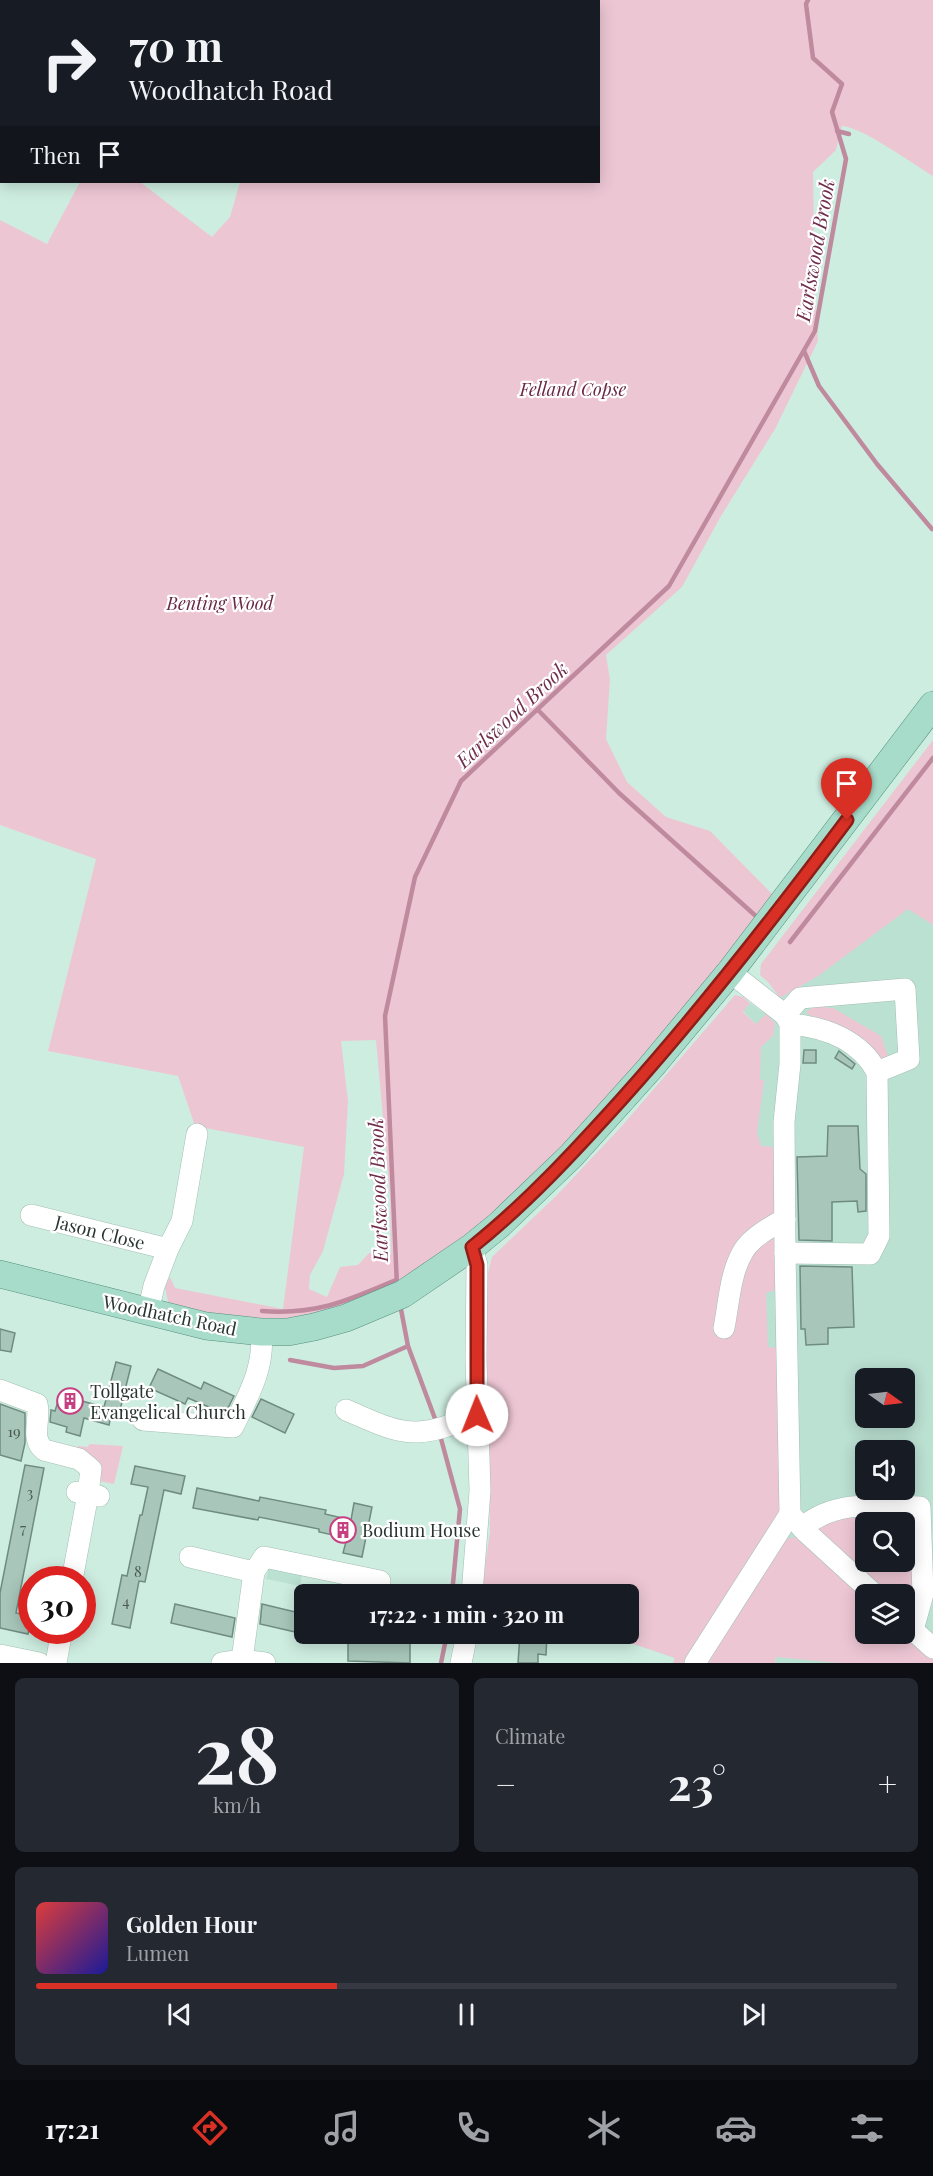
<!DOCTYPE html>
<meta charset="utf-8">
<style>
:root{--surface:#171b24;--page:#242831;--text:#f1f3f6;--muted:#9ea1a6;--line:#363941;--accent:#d93025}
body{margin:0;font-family:"Playfair Display",serif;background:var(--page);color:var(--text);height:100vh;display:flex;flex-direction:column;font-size:22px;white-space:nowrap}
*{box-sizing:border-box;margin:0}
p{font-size:20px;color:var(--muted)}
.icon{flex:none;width:33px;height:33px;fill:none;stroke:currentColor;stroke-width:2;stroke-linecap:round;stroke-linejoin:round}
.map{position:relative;height:1663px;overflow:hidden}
.sheet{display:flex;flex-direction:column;gap:15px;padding:15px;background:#0d0f14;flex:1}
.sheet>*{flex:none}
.hud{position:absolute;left:0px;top:0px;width:600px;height:183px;box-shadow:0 3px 15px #0003;background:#171b24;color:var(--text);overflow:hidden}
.needle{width:39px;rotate:104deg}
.controls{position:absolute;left:855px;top:1368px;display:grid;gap:12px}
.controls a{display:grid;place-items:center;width:60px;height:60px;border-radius:9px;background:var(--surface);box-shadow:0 3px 15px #0003;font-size:30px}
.speed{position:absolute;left:18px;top:1566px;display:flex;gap:12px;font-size:30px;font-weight:700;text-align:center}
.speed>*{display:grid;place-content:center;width:78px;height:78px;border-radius:50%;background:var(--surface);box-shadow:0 3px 15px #0003;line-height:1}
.speed .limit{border:9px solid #d22;background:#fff;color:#111}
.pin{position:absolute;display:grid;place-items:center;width:51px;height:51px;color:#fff;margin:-62px -26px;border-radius:50% 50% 50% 0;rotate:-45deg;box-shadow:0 0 6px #0007}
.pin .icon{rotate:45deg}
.me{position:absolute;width:66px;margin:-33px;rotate:359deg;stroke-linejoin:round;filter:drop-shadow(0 0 4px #0008)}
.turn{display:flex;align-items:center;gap:21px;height:126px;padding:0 30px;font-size:27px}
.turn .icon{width:78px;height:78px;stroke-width:2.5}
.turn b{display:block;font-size:42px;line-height:51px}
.then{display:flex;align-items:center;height:57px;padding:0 30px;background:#0003;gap:12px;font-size:22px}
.big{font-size:45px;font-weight:700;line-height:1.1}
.sheet .widget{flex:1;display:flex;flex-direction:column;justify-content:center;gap:9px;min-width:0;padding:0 21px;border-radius:9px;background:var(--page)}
.sheet .dial{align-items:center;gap:0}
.dial b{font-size:78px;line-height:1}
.song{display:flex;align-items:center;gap:18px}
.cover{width:72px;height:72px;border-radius:9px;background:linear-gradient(135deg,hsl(0 70% 55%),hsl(240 70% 35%))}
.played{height:6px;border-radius:3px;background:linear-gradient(90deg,var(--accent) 35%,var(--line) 35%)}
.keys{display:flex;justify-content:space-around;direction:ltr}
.heat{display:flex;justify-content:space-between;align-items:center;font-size:33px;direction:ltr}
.sheet .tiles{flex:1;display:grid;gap:15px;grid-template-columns:1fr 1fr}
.widget:last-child{grid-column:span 2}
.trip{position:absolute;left:294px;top:1584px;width:345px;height:60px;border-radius:9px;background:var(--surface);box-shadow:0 3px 15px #0003;font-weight:700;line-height:60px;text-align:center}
.menu{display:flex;height:96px;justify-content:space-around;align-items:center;background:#090b0e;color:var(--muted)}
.menu .icon{width:42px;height:42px}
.menu .on{color:var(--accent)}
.menu b{font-size:27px;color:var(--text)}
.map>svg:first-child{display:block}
.built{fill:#bbe1d3;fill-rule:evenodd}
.green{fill:#edc6d4;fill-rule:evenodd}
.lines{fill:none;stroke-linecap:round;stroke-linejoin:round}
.stream{stroke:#bf8a9e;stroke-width:4.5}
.building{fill:#a8c6ba;stroke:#708c82;stroke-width:1.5}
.minor-casing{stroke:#a2bfb3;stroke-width:22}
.major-casing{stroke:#55917d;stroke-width:28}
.minor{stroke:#fff;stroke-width:21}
.major{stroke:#a7dbca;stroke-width:27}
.route-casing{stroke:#8d1f18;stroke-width:15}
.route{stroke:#d93025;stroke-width:10}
.labels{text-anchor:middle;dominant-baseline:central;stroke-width:4.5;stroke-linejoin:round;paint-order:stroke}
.number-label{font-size:15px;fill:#495953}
.park-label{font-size:18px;font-style:italic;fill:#692745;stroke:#fff}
.street-label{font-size:18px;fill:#293531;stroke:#fff}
.poi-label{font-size:18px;fill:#293531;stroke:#fff;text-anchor:start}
.water-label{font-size:20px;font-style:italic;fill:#702e4c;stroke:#fff}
</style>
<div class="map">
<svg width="933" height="1663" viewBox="0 0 933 1663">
<rect width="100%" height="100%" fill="#ceede1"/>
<!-- built -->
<g class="built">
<path d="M933,767V1663H775L776,1657L673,1663L675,1658L616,1638L612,1634H628V1594H493L756,1024L743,1011L750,1003L766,1014L780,998ZM866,1378H904V1418H866ZM866,1450H904V1490H866ZM866,1522H904V1562H866ZM866,1594H904V1634H866Z"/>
<path d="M269,1567L302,1575L300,1586L266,1579Z"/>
</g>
<!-- green -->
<g class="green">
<path d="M0,0H188L2,2L1,31Z"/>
<path d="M268,0H933V176C913,164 862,127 842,126L836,150L813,172L815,301L818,341L775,429L721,516L682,587L606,655L610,680L606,739L627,782L666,817L710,831L777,899L536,1182L460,1247L370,1299L282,1322L182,1310L168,1302L165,1287L170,1277L175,1288L283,1309L304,1147L195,1126L178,1076L48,1051L96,859L0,825V220L47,244L80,182H140L212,237L230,217L240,182H598V2L268,1ZM376,1040L390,1196L391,1255L369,1253L358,1265L340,1267L327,1297L309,1289L310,1275L323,1251L344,1174L348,1101L341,1041Z"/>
<path d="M933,740V925L908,909L818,976L780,998L768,982L760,975L761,964Z"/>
<path d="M735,995L743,997L750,1003L743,1012L756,1024L766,1014L775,1023L773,1036L761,1047L760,1080H764L757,1133L761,1146L774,1147L778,1289L766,1293L768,1347L780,1348L784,1511L690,1663H673L675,1658L616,1638L612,1634H628V1594H481L490,1532L486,1317L488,1273L492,1257L556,1196L621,1127Z"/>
<path d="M813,1006L833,1008L881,1036L889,1059L882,1064L831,1025L806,1013Z"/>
<path d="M89,1444L123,1446L114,1484L99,1481L76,1452L78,1446L88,1447Z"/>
<path d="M851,1513L909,1517L913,1523V1601L905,1610L904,1594H872L813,1541L816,1525ZM866,1522H904V1562H866Z"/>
<path d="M795,1537L807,1539L866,1594V1634H904L933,1655V1663H838L776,1657L775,1663H702L786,1539Z"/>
</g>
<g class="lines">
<!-- stream -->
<g class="stream">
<path d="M837,131L849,134"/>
<path d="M804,351L819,386L877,464L932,529"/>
<path d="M538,710L619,793L758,918"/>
<path d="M790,942L933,758"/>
<path d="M397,1286L385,1016L415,877L461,781L669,586L815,331L846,159L832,112L842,84L813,58L806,4L808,0"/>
<path d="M400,1304L408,1346L437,1424"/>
<path d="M262,1311C317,1315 347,1301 396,1280"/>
<path d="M290,1360L334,1368L363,1366L408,1346"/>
<path d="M440,1435L460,1509L452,1594"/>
<path d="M441,1663L447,1634"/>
</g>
</g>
<!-- building -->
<g class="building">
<path d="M804,1050H816V1063H803Z"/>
<path d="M839,1051L855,1064L852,1069L835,1058Z"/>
<path d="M828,1126H858L860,1169L866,1174V1211L858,1212L857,1201L832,1202V1241L799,1240L797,1157L827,1156Z"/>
<path d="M800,1266L852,1267L854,1327L828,1328V1344L806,1345L805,1329H801Z"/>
<path d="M0,1329L15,1333L11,1352L0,1350Z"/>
<path d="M116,1362L131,1366L119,1414L112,1412L109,1425L84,1418L80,1436L66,1432L67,1427L50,1422L51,1410L55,1411L60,1395L104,1407Z"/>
<path d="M158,1369L201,1389L204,1382L234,1396L225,1414L188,1398L185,1404L149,1388Z"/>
<path d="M261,1399L294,1414L285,1433L252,1417Z"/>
<path d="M0,1404L25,1413V1443L21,1461L0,1455Z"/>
<path d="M25,1465L44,1468L16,1613L32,1616L28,1634L0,1628V1593Z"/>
<path d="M135,1466L185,1476L181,1494L164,1490L145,1582L139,1581L130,1628L112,1624L122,1575L127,1576L140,1515H142L148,1487L131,1484Z"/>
<path d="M197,1488L259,1501L260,1497L326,1510L325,1514L351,1520L354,1503L372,1507L362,1557L343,1553L347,1538L319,1532V1529L259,1517L258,1520L193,1508Z"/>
<path d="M175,1604L235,1618L232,1637L171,1623Z"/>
<path d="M262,1604L304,1614V1634L260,1624Z"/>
<path d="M384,1634H410V1663L348,1661V1636L385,1635Z"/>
<path d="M520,1634H547L546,1655L538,1654V1663H518Z"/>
</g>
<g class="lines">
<!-- minor casing -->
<g class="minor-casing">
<g id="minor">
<path d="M730,972L785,1015L790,1024V1064L784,1122L785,1253L790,1514L806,1532L874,1594"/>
<path d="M785,1015L800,998L905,989L909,1059L877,1072"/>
<path d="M31,1215L168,1249"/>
<path d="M472,1247L477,1265L476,1359L480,1491L472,1594"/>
<path d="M785,1253L870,1254L879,1236L877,1072C860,1040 825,1027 790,1024"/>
<path d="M148,1312L154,1286L168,1249L182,1221L197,1134"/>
<path d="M724,1328C729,1303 730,1272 744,1250C753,1236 771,1227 785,1219"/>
<path d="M0,1390L37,1404C41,1420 30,1438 44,1450L79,1459L91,1469L88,1494L77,1492"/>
<path d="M346,1410C368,1419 393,1433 418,1432C438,1431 458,1422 477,1415"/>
<path d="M143,1420L233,1427C248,1396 265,1368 261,1332"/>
<path d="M802,1528C835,1499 879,1506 920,1507L923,1594L913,1630"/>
<path d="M190,1557L254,1572"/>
<path d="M72,1580L88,1494L99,1496"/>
<path d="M904,1622L933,1648"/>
<path d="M0,1655L39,1663"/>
<path d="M242,1660L254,1572L264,1557L380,1581"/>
<path d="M56,1663L62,1630"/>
<path d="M222,1663L242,1660L265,1663"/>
<path d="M461,1663L467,1634"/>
<path d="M695,1663L790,1514"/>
</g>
</g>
<!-- major casing -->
<g class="major-casing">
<path id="major" d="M0,1274L206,1326L261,1332H288L314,1327L346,1318L403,1294L472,1247L499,1225L571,1156L651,1067L730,972L933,705"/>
</g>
<!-- minor -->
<use href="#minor" class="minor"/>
<!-- major -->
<use href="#major" class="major"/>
</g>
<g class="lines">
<!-- route casing -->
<g class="route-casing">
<path id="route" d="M477,1415V1265L472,1247C527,1203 574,1152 621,1100C701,1011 775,916 847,820"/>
</g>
<!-- route -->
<use href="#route" class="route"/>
</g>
<!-- icons -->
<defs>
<g id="building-ring" transform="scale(1.35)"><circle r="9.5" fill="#fff" stroke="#c64081" stroke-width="1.5"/><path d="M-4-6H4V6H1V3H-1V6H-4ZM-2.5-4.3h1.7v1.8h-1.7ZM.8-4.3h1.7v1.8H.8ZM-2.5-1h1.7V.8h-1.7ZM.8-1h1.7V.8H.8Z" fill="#c64081"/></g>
</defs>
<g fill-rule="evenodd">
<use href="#building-ring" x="70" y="1401"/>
<use href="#building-ring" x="343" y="1530"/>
</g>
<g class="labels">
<!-- number labels -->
<g class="number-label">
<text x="14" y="1431">19</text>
<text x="30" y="1492">3</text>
<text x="23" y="1528">7</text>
<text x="138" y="1571">8</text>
<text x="126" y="1601">4</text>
</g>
<!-- park labels -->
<g class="park-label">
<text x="573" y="389">Felland Copse</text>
<text x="220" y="603">Benting Wood</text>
</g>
<!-- street labels -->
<g class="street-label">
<text transform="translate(100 1232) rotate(14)">Jason Close</text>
<text transform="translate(170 1315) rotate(12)">Woodhatch Road</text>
</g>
<!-- poi labels -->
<g class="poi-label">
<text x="90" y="1391">Tollgate<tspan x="90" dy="21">Evangelical Church</tspan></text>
<text x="362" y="1530">Bodium House</text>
</g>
<!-- water labels -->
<g class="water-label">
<text transform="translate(814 250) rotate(-80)">Earlswood Brook</text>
<text transform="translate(511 714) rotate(-43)">Earlswood Brook</text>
<text transform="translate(377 1190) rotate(-92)">Earlswood Brook</text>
</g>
</g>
</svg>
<div class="controls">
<a><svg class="needle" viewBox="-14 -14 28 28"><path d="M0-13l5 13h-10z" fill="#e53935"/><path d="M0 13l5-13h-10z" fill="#9ea1a6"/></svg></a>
<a><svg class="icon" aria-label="sound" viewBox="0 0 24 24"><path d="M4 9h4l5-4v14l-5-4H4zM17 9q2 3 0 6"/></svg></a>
<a><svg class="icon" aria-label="search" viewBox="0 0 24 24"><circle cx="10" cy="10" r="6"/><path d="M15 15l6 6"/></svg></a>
<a><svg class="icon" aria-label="layers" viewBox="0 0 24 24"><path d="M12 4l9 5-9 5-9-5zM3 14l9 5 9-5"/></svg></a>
</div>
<div class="speed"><div class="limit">30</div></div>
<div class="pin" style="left:847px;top:820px;background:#d93025"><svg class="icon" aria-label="arrive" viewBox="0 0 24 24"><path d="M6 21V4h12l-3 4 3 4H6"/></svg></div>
<svg class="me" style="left:477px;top:1415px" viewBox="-20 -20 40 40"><circle r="19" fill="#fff"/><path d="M0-13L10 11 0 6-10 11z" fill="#d93025"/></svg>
<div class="trip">17:22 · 1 min · 320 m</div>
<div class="hud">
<div class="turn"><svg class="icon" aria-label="right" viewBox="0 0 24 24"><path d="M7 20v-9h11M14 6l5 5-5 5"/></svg><div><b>70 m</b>Woodhatch Road</div></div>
<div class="then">Then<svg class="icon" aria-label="arrive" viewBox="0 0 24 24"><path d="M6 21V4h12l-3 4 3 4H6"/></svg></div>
</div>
</div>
<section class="sheet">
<div class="tiles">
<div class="widget dial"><b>28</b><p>km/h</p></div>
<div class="widget"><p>Climate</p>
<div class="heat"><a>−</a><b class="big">23°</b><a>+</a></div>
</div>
<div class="widget">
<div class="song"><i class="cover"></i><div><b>Golden Hour</b><p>Lumen</p></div></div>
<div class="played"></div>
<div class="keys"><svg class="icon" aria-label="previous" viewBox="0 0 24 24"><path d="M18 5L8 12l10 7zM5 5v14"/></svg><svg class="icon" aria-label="pause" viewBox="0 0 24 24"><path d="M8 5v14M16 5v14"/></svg><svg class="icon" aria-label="next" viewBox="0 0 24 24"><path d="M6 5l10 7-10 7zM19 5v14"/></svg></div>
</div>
</div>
</section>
<nav class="menu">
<b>17:21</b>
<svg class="icon on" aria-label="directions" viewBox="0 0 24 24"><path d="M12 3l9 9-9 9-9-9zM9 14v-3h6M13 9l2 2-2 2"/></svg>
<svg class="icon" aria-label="music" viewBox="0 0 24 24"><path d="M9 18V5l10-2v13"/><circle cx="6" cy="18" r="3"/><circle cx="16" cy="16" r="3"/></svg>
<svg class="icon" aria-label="phone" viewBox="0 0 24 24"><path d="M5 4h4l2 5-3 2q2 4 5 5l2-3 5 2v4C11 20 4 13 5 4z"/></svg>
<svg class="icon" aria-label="climate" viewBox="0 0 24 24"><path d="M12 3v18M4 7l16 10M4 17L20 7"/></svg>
<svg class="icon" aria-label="car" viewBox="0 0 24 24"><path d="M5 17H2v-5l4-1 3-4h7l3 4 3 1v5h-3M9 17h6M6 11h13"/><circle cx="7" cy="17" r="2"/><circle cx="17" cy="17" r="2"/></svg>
<svg class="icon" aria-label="filters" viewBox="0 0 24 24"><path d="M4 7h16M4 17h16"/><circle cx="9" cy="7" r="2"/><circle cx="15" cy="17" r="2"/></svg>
</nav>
